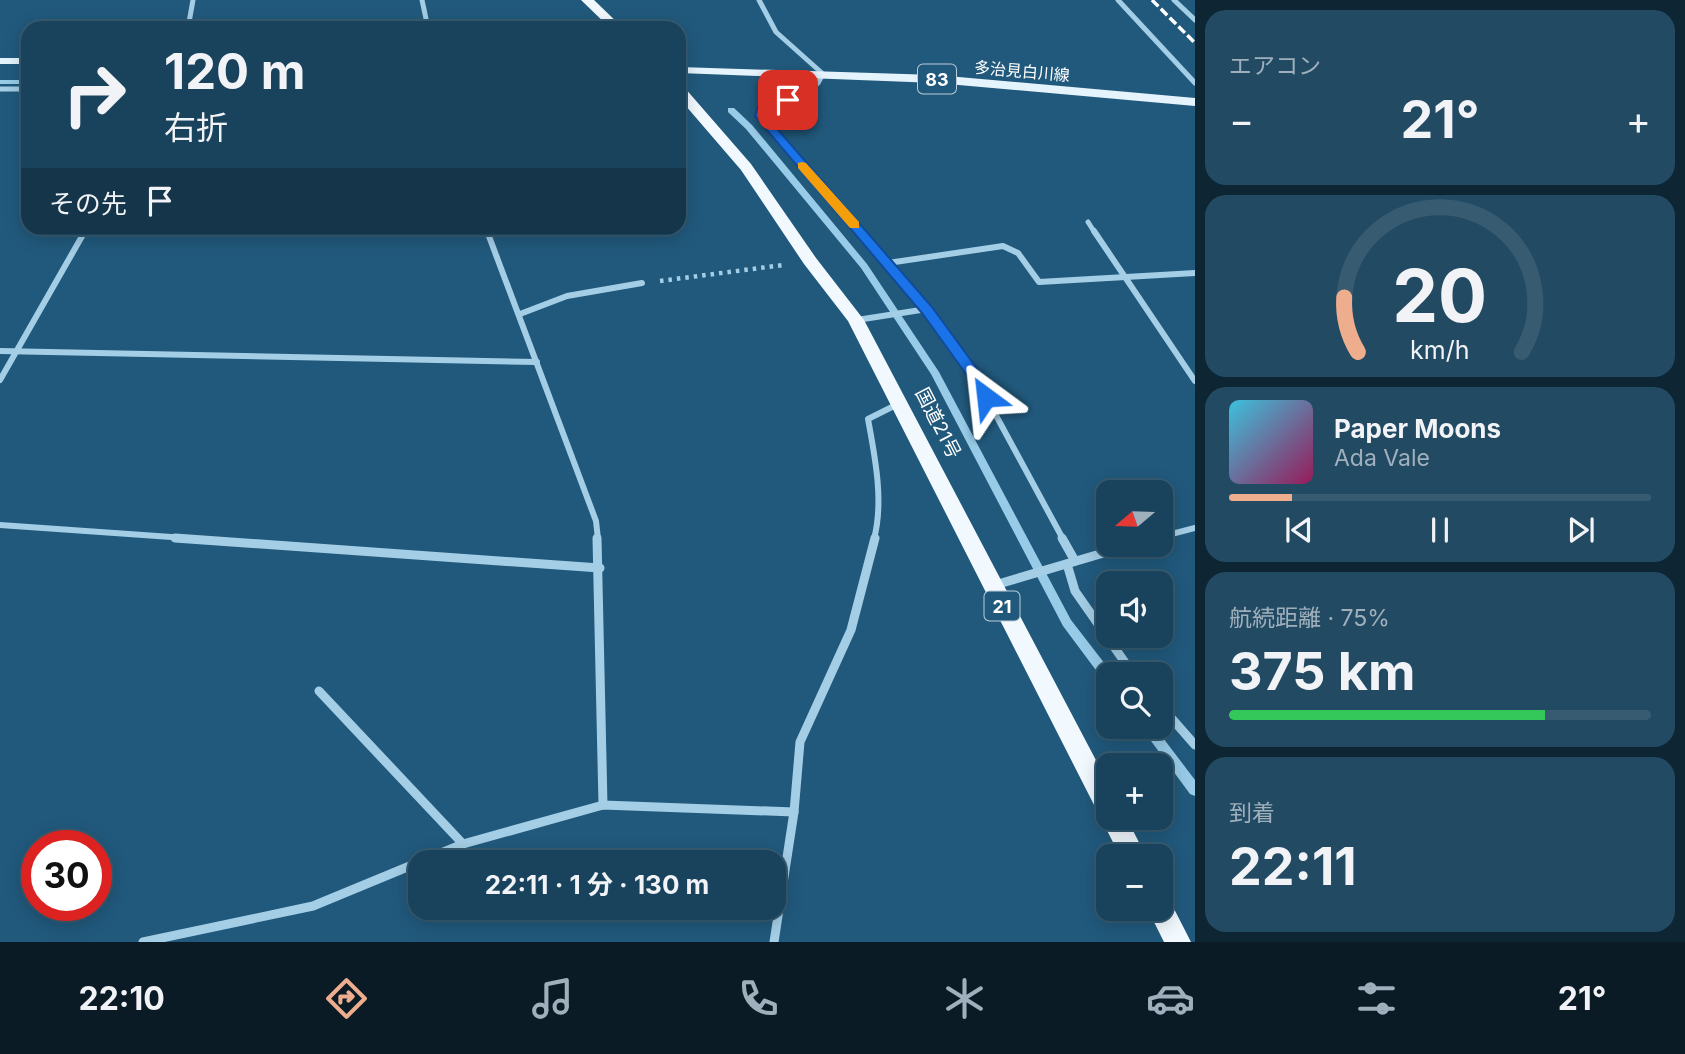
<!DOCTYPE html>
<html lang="ja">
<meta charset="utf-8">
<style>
:root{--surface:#19435d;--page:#224a63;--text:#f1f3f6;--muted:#9fb0bc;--line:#375c72;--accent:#eead8d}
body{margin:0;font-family:Inter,"Noto Sans JP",sans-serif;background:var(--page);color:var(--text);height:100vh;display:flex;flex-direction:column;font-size:26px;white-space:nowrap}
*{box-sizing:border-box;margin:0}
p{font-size:23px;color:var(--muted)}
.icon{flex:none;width:38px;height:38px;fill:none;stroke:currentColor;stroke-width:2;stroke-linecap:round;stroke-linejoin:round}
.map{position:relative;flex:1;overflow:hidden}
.details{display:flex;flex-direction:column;gap:10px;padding:10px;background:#0e2533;width:490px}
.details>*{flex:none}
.guide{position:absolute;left:21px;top:21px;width:665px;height:214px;border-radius:21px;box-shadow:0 4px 18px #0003,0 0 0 2px var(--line);background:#19435d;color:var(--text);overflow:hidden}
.needle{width:46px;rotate:251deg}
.buttons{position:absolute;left:1096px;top:480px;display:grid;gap:14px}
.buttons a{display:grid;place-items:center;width:77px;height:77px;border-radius:14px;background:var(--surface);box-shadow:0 4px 18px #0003,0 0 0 2px var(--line);font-size:35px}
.speed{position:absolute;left:21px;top:830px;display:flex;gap:14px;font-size:35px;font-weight:700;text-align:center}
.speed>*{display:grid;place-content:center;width:91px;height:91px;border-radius:50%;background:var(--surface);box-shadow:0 4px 18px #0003,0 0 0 2px var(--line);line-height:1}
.speed .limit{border:10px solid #d22;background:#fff;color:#111}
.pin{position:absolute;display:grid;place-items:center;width:60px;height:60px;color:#fff;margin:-30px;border-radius:14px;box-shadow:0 4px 10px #0006}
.me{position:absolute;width:77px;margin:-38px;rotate:330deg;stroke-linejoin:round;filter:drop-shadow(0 0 5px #0008)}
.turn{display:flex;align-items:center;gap:24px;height:147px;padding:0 28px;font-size:32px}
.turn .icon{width:91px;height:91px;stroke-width:2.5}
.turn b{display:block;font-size:49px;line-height:60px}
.then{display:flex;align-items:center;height:66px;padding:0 28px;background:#0003;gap:14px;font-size:26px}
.big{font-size:52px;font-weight:700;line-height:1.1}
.details .card{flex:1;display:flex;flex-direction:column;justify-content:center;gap:10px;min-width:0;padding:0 24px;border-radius:21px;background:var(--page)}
.details .dial{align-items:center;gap:0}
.dial svg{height:182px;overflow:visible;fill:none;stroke:var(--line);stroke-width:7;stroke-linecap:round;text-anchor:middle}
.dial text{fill:var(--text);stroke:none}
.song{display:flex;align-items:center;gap:21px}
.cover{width:84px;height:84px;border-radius:10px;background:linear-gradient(135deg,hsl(190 70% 55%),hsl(330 70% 35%))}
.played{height:7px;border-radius:4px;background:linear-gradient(90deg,var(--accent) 15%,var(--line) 15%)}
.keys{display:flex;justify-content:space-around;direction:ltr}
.heat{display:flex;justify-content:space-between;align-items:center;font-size:38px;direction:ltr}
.charge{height:10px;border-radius:5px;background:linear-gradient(90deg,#34c759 75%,var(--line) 0)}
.trip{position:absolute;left:408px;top:850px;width:378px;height:70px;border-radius:21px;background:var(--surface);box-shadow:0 4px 18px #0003,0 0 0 2px var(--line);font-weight:700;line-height:70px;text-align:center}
.tabs{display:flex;height:112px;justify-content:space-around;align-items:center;background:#0a1b25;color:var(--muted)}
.tabs .icon{width:49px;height:49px}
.tabs .current{color:var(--accent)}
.tabs b{font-size:32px;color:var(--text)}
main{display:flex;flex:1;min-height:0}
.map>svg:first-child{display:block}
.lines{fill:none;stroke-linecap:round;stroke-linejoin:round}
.stream{fill:#98cbe7;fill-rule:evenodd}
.path{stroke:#a4cee6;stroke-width:4.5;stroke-dasharray:3.5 5;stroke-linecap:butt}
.minor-far2{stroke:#a4cee6;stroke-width:5}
.minor-far1{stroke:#a4cee6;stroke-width:6}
.minor{stroke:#a4cee6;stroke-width:9}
.primary{fill:#e5f3fd;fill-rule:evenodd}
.trunk{fill:#f2f9fe;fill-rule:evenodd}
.rail{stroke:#fff;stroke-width:3.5;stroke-dasharray:9 3.5;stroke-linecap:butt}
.route{fill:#1a73e8;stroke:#114b97;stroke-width:2}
.slow{fill:#f59e0b}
.labels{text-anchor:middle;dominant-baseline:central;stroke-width:7;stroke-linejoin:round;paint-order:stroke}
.far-street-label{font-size:16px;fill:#fff;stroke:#21597c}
.shield{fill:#21597c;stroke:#bccdd8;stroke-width:2}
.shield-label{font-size:18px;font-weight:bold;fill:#fff}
.street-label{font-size:19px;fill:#fff;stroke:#21597c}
</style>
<main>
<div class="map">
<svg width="1195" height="942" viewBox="0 0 1195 942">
<rect width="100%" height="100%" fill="#21597c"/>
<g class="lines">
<!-- stream -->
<g class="stream">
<rect x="0" y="80" width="28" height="4"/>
<path d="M728,108H734L752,125L867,264L939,372L1071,620L1112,673L1108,674V682L1104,681L1063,626L931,374L861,268L746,129L728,112Z"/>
<path d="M1140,726H1154L1195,780V796L1190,794Z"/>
</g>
<!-- path -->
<path class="path" d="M660,281L783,265"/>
<!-- minor-far2 -->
<g class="minor-far2">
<path d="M422,0L428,28"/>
<path d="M759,0L776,32L823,74L818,83L805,94L762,109L761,116L862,233"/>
<path d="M1118,0L1195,83"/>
<path d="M1174,0L1195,20"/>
<path d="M188,28L193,0"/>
<path d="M0,89H28"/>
<path d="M1088,222L1095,233"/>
<path d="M486,228L488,233"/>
<path d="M84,233L87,228"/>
</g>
<!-- minor-far1 -->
<g class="minor-far1">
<path d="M487,231L596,521L598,539"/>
<path d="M860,231L927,309L973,373L1063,539"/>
<path d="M1094,231L1195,381"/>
<path d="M888,263L1003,246L1018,253L1039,282L1195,273"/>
<path d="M520,314L567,296L642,283"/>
<path d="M857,320L927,309"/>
<path d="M0,351L537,362"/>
<path d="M0,380L85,231"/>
<path d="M0,525L200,539"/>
<path d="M1160,537L1195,528"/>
<path d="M874,539C884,501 875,457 868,419L898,404"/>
</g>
<!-- minor -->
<g class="minor">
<path d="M175,538L600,568"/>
<path d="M597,538L603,805"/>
<path d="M1062,538L1075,561"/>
<path d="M1067,564L1075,591L1133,674"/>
<path d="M995,585L1134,544"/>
<path d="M319,691L463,844L603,805L794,812"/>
<path d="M1160,705L1195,745"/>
<path d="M143,942L313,906L463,844"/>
<path d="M774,942L794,812L800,742L851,630L875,538"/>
</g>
<!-- primary -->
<g class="primary">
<rect x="0" y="58" width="28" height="6"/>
<path d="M679,67L936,75L1195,98V106L936,83L679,73Z"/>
</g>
<!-- trunk -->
<g class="trunk">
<path d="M581,0H594L623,28H610Z"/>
<path d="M679,86L684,87L751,164L816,258L864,320L1108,783V817H1126L1146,856H1120L848,321L804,264L741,170L679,98Z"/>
<path d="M1160,896L1169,899L1191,942H1164L1147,908H1160Z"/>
</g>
<!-- rail -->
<path class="rail" d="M1152,0L1195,43"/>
</g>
<!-- route -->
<path class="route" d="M784,97L794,100L767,111L766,116L932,307L978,370L993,397L991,400H980L966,374L922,313L755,116L758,106Z"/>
<!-- slow -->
<path class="slow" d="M802,162L806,163L859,222V228H850L798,168V163Z"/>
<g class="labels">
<!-- far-street labels -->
<g class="far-street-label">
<text transform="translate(1022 71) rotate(5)">多治見白川線</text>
</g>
<!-- shield labels -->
<g class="shield">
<rect x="918" y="64.5" width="38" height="29" rx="5"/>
<rect x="984.5" y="591.5" width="35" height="29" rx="5"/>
</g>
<g class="shield-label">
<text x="937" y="79">83</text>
<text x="1002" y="606">21</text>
</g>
<!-- street labels -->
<g class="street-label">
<text transform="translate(938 423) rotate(63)">国道21号</text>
</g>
</g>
</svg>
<div class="buttons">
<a><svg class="needle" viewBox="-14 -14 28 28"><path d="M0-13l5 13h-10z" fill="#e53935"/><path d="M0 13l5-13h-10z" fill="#9fb0bc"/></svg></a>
<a><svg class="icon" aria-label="sound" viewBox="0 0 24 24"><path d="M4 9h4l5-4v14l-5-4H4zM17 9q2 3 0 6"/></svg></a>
<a><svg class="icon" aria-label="search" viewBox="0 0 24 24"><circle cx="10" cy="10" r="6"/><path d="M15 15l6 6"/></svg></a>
<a>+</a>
<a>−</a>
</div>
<div class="speed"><div class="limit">30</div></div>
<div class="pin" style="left:788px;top:100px;background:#d93025"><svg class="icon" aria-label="arrive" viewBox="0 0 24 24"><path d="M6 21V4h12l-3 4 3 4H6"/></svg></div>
<svg class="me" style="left:986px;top:397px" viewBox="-20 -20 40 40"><path d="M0-17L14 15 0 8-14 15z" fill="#1a73e8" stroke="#fff" stroke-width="4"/></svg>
<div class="trip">22:11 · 1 分 · 130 m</div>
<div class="guide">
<div class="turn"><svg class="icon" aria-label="right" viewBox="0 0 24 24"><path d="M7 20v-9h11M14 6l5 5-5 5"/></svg><div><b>120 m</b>右折</div></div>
<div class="then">その先<svg class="icon" aria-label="arrive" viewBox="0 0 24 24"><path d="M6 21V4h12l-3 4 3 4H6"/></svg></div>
</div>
</div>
<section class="details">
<div class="card"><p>エアコン</p>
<div class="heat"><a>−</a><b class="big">21°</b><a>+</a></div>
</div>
<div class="card dial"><svg viewBox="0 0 100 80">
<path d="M14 69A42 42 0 1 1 86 69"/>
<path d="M14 69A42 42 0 0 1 8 45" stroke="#eead8d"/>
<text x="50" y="56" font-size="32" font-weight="700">20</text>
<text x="50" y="72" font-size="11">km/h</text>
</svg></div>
<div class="card">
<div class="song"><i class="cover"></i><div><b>Paper Moons</b><p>Ada Vale</p></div></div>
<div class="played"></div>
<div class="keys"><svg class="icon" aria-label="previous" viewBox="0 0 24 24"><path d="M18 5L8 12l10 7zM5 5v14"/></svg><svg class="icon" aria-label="pause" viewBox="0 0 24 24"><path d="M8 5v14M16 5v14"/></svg><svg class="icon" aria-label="next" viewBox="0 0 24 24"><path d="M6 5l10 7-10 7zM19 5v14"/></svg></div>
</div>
<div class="card"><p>航続距離 · 75%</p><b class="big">375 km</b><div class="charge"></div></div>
<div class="card"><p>到着</p><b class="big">22:11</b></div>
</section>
</main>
<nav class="tabs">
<b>22:10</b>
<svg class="icon current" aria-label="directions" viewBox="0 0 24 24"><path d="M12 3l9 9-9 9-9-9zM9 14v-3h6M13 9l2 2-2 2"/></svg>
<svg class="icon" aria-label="music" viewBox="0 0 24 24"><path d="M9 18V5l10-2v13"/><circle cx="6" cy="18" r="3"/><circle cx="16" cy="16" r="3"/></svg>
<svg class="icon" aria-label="phone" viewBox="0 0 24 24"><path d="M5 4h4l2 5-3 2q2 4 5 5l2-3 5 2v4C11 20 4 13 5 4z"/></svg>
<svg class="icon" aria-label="climate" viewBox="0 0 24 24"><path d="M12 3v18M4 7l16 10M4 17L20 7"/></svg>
<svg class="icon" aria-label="car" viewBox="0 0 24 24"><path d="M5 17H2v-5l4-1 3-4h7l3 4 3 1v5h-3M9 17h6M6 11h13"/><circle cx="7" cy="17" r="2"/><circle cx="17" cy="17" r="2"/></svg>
<svg class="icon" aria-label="filters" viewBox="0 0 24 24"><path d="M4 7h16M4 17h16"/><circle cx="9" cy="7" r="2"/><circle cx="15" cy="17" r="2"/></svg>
<b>21°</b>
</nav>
